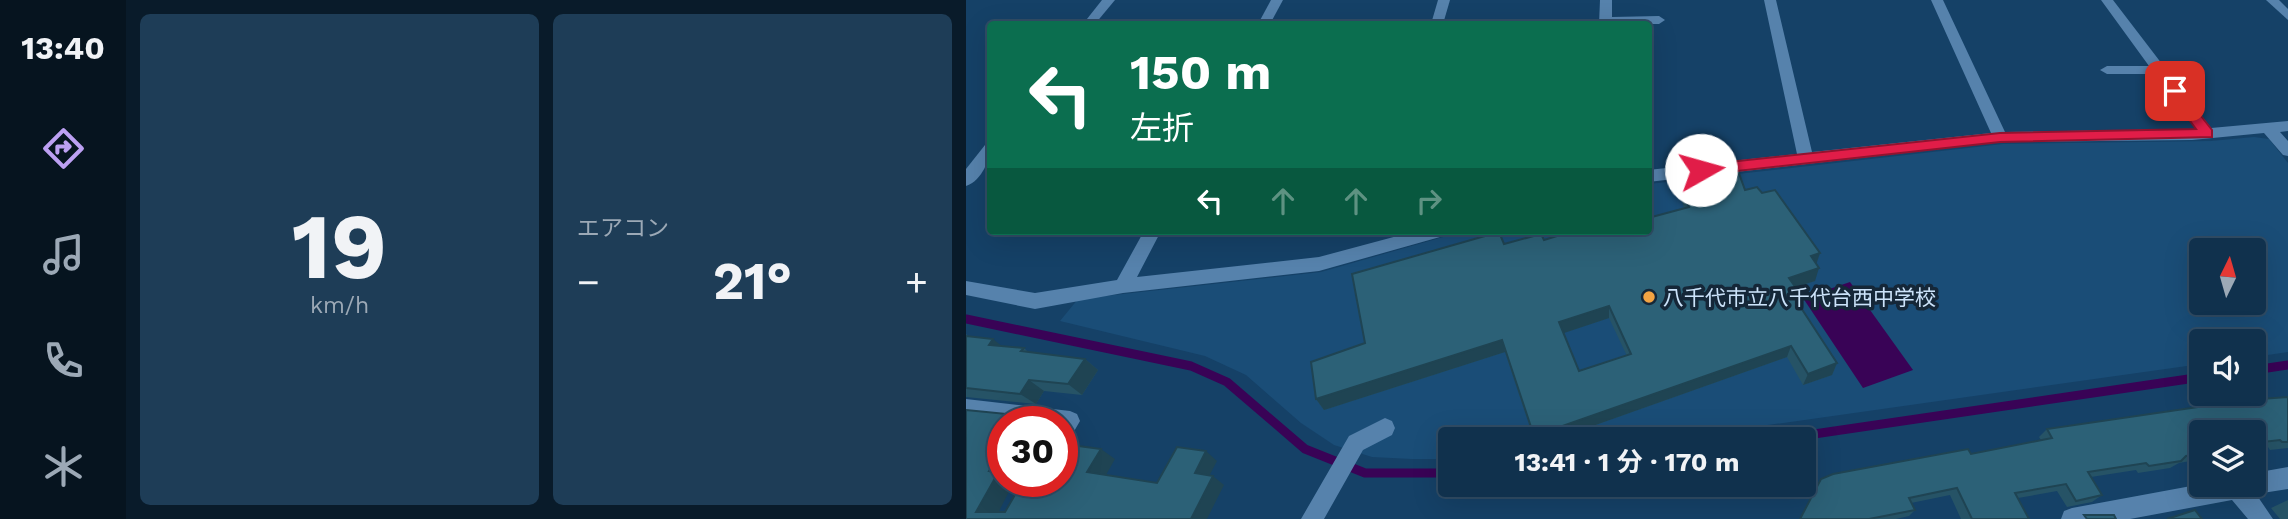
<!DOCTYPE html>
<html lang="ja">
<meta charset="utf-8">
<style>
:root{--surface:#10314d;--page:#1e3d57;--text:#f1f3f6;--muted:#9ca9b6;--line:#304c65;--accent:#bca0f2}
body{margin:0;font-family:"Work Sans","Noto Sans JP",sans-serif;background:var(--page);color:var(--text);height:100vh;display:flex;flex-direction:column;font-size:26px;white-space:nowrap}
*{box-sizing:border-box;margin:0}
p{font-size:23px;color:var(--muted)}
.icon{flex:none;width:38px;height:38px;fill:none;stroke:currentColor;stroke-width:2;stroke-linecap:round;stroke-linejoin:round}
.map{position:relative;flex:1;overflow:hidden}
.drawer{display:flex;flex-direction:column;gap:14px;padding:14px;background:#091b2a;width:840px}
.drawer>*{flex:none}
.top-card{position:absolute;left:21px;top:21px;width:665px;height:214px;border-radius:7px;box-shadow:0 7px 28px #0002,0 0 0 2px var(--line);background:#0b6e4f;color:#fff;overflow:hidden}
.needle{width:46px;rotate:5deg}
.controls{position:absolute;left:1223px;top:238px;display:grid;gap:14px}
.controls a{display:grid;place-items:center;width:77px;height:77px;border-radius:7px;background:var(--surface);box-shadow:0 7px 28px #0002,0 0 0 2px var(--line);font-size:35px}
.speed{position:absolute;left:21px;top:406px;display:flex;gap:14px;font-size:35px;font-weight:700;text-align:center}
.speed>*{display:grid;place-content:center;width:91px;height:91px;border-radius:50%;background:var(--surface);box-shadow:0 7px 28px #0002,0 0 0 2px var(--line);line-height:1}
.speed .limit{border:10px solid #d22;background:#fff;color:#111}
.pin{position:absolute;display:grid;place-items:center;width:60px;height:60px;color:#fff;margin:-30px;border-radius:14px;box-shadow:0 4px 10px #0006}
.me{position:absolute;width:77px;margin:-38px;rotate:83deg;stroke-linejoin:round;filter:drop-shadow(0 0 5px #0008)}
.turn{display:flex;align-items:center;gap:24px;height:147px;padding:0 28px;font-size:32px}
.turn .icon{width:91px;height:91px;stroke-width:2.5}
.turn b{display:block;font-size:49px;line-height:60px}
.lanes{display:flex;align-items:center;height:66px;padding:0 28px;background:#0003;justify-content:center;gap:35px;direction:ltr}
.lanes .off{opacity:.35}
.big{font-size:52px;font-weight:700;line-height:1.1}
.drawer .widget{flex:1;display:flex;flex-direction:column;justify-content:center;gap:10px;min-width:0;padding:0 24px;border-radius:10px;background:var(--page)}
.drawer .dial{align-items:center;gap:0}
.dial b{font-size:91px;line-height:1}
.heat{display:flex;justify-content:space-between;align-items:center;font-size:38px;direction:ltr}
.drawer .tiles{flex:1;display:grid;gap:14px;grid-template-columns:repeat(2,1fr)}
.trip{position:absolute;left:472px;top:427px;width:378px;height:70px;border-radius:7px;background:var(--surface);box-shadow:0 7px 28px #0002,0 0 0 2px var(--line);font-weight:700;line-height:70px;text-align:center}
main{display:flex;flex:1;min-height:0}
.tab-bar{display:flex;flex-direction:column;width:126px;justify-content:space-around;align-items:center;background:#06141f;color:var(--muted)}
.tab-bar .icon{width:49px;height:49px}
.tab-bar .current{color:var(--accent)}
.tab-bar b{font-size:32px;color:var(--text)}
.map>svg:first-child{display:block}
.built{fill:#1a4d77;fill-rule:evenodd}
.water{fill:#390356}
.lines{fill:none;stroke-linecap:round;stroke-linejoin:round}
.stream{stroke:#390356;stroke-width:9}
.minor{fill:#5682ac;fill-rule:evenodd}
.wall{fill:#265366;fill-rule:evenodd}
.shaded-wall{fill:#1f4453}
.building{fill:#2c6177;stroke:#1f4453;stroke-width:2;fill-rule:evenodd}
.route{fill:#e11d48;stroke:#92132f;stroke-width:2}
.poi-dot{fill:#f3a443;stroke:#152738;stroke-width:2.5}
.labels{text-anchor:middle;dominant-baseline:central;stroke-width:7;stroke-linejoin:round;paint-order:stroke}
.poi-label{font-size:21px;fill:#cce3fa;stroke:#152738;text-anchor:start}
</style>
<main>
<nav class="tab-bar">
<b>13:40</b>
<svg class="icon current" aria-label="directions" viewBox="0 0 24 24"><path d="M12 3l9 9-9 9-9-9zM9 14v-3h6M13 9l2 2-2 2"/></svg>
<svg class="icon" aria-label="music" viewBox="0 0 24 24"><path d="M9 18V5l10-2v13"/><circle cx="6" cy="18" r="3"/><circle cx="16" cy="16" r="3"/></svg>
<svg class="icon" aria-label="phone" viewBox="0 0 24 24"><path d="M5 4h4l2 5-3 2q2 4 5 5l2-3 5 2v4C11 20 4 13 5 4z"/></svg>
<svg class="icon" aria-label="climate" viewBox="0 0 24 24"><path d="M12 3v18M4 7l16 10M4 17L20 7"/></svg>
</nav>
<section class="drawer">
<div class="tiles">
<div class="widget dial"><b>19</b><p>km/h</p></div>
<div class="widget"><p>エアコン</p>
<div class="heat"><a>−</a><b class="big">21°</b><a>+</a></div>
</div>
</div>
</section>
<div class="map">
<svg width="1322" height="519" viewBox="0 0 1322 519">
<rect width="100%" height="100%" fill="#154167"/>
<!-- built -->
<path class="built" d="M1288,137L1303,139L1322,163V352L1288,357V341H1236L1235,364L703,439H485V459H446L406,457L368,445L335,423L280,375L239,356L94,321L112,299L355,272L498,231H682L683,184L1037,144L1245,141ZM1236,250H1288V303H1236Z"/>
<!-- water -->
<path class="water" d="M884,282L947,370L897,388L837,298Z"/>
<g class="lines">
<!-- stream -->
<g class="stream">
<path d="M0,319L225,366L261,382L339,449L399,473H485"/>
<path d="M1288,370L1322,365"/>
<path d="M814,439L1236,377"/>
</g>
<!-- minor -->
<g class="minor">
<path d="M136,0H149L129,24H117Z"/>
<path d="M305,0H317L304,24H292Z"/>
<path d="M472,0H484L477,24H465Z"/>
<path d="M634,0H646V17L693,16L699,20L693,24H633Z"/>
<path d="M798,0H810L846,152L1025,133L965,0H977L1039,132L1230,129L1189,74H1141L1134,70L1141,66H1183L1135,0H1147L1245,128L1322,121V131L1314,132L1322,141V156L1317,155L1298,133L1226,140L1034,142L682,182V170L831,154Z"/>
<path d="M1300,0H1313L1322,9V20Z"/>
<path d="M24,144C25,158 16,181 0,186V169L19,145Z"/>
<path d="M178,231H195L171,277L353,257L450,231H482L474,237L353,271L157,293L69,309L0,295V281L69,293L151,280Z"/>
<path d="M0,399L104,411L111,414L114,421L103,440L96,443V422H37L0,417Z"/>
<path d="M419,418L426,421L429,428L426,435L397,450L358,519H335L383,436Z"/>
<path d="M1322,467V489L1290,494L1307,519H1282L1266,500L1164,519H1095L1098,511L1106,508L1236,484L1288,485V473Z"/>
</g>
</g>
<!-- wall -->
<g class="wall">
<path d="M712,172L779,190L850,264L849,281L830,287L834,306L871,363L866,375L837,385L821,357L590,439H568L539,352L358,410L350,399L399,343L538,244L682,231L718,208L711,185ZM643,318L661,356L613,371L597,333Z"/>
<path d="M0,334L3,337L35,346L58,348L62,352L119,359L132,370L116,395L78,391L70,404L0,397Z"/>
<path d="M1322,397V448L1304,450L1302,447L1288,449V432H1236V459L1213,463L1204,468L1172,473L1170,470L1125,477L1136,495L1126,502L1101,507L1091,491L1052,498L1063,519H995L984,495L945,503L949,510L943,516L930,519H834L1005,454L1075,440L1073,437L1081,429Z"/>
<path d="M1322,500V519H1314L1305,508Z"/>
</g>
<!-- shaded-wall -->
<g class="shaded-wall">
<path d="M854,253L850,265L845,256Z"/>
<path d="M853,268L849,281L820,290L823,278Z"/>
<path d="M837,298L833,310L830,300Z"/>
<path d="M643,306V318L595,334L593,322Z"/>
<path d="M27,339L42,351L23,345Z"/>
<path d="M536,340L539,352L358,410L350,399Z"/>
<path d="M825,346L821,357L590,439H569L568,436Z"/>
<path d="M119,359L132,370L116,395L102,384Z"/>
<path d="M871,363L866,375L837,385L842,374Z"/>
<path d="M63,380L78,391L70,404L54,394Z"/>
<path d="M41,414L52,422H37V429L32,426Z"/>
<path d="M135,449L149,459L136,482L121,472Z"/>
<path d="M37,451V481L48,482L29,519L10,512L23,471Z"/>
<path d="M240,451L251,461L240,482L229,473Z"/>
<path d="M247,476L258,485L241,519H225Z"/>
</g>
<!-- building -->
<g class="building">
<path d="M770,165L779,190L791,187L796,193L809,190L854,253L845,256L853,268L823,278L837,298L830,300L871,363L842,374L825,346L568,436L536,340L350,399L345,362L399,343L386,274L533,232L538,244L575,234L578,240L607,231H682V218L723,207L712,172ZM643,306L665,354L613,371L593,322Z"/>
<path d="M0,336L27,339L23,345L58,348L55,351L119,359L102,384L63,380L54,394L0,388Z"/>
<path d="M1322,397V442H1316L1314,440L1288,443V432H1236V454L1220,456L1215,461L1183,466L1180,463L1122,472L1136,495L1110,501L1100,484L1049,493L1063,519H1006L991,488L943,498L949,510L903,519H834L855,479L867,474L1002,449L1005,454L1086,438L1081,429L1280,400Z"/>
<path d="M0,410L41,414L32,426L37,427V451L23,471L32,473L10,512H39L57,481H96L97,444L135,449L121,472L191,483L211,447L240,451L229,473L247,476L225,519H0Z"/>
<path d="M1229,510L1236,519H1201Z"/>
<path d="M1118,515H1148L1150,519H1121Z"/>
</g>
<!-- route -->
<path class="route" d="M1209,87L1213,88L1246,130V137L1034,142L735,175L727,170L735,165L1034,133L1230,129L1202,91Z"/>
<!-- markers -->
<circle class="poi-dot" cx="683" cy="297" r="7"/>
<g class="labels">
<!-- poi labels -->
<g class="poi-label">
<text x="697" y="297">八千代市立八千代台西中学校</text>
</g>
</g>
</svg>
<div class="controls">
<a><svg class="needle" viewBox="-14 -14 28 28"><path d="M0-13l5 13h-10z" fill="#e53935"/><path d="M0 13l5-13h-10z" fill="#9ca9b6"/></svg></a>
<a><svg class="icon" aria-label="sound" viewBox="0 0 24 24"><path d="M4 9h4l5-4v14l-5-4H4zM17 9q2 3 0 6"/></svg></a>
<a><svg class="icon" aria-label="layers" viewBox="0 0 24 24"><path d="M12 4l9 5-9 5-9-5zM3 14l9 5 9-5"/></svg></a>
</div>
<div class="speed"><div class="limit">30</div></div>
<div class="pin" style="left:1209px;top:91px;background:#d93025"><svg class="icon" aria-label="arrive" viewBox="0 0 24 24"><path d="M6 21V4h12l-3 4 3 4H6"/></svg></div>
<svg class="me" style="left:735px;top:170px" viewBox="-20 -20 40 40"><circle r="19" fill="#fff"/><path d="M0-13L10 11 0 6-10 11z" fill="#e11d48"/></svg>
<div class="trip">13:41 · 1 分 · 170 m</div>
<div class="top-card">
<div class="turn"><svg class="icon" aria-label="left" viewBox="0 0 24 24"><path d="M17 20v-9H6M10 6l-5 5 5 5"/></svg><div><b>150 m</b>左折</div></div>
<div class="lanes"><svg class="icon" aria-label="left" viewBox="0 0 24 24"><path d="M17 20v-9H6M10 6l-5 5 5 5"/></svg><svg class="icon off" aria-label="ahead" viewBox="0 0 24 24"><path d="M12 20V5M6 11l6-6 6 6"/></svg><svg class="icon off" aria-label="ahead" viewBox="0 0 24 24"><path d="M12 20V5M6 11l6-6 6 6"/></svg><svg class="icon off" aria-label="right" viewBox="0 0 24 24"><path d="M7 20v-9h11M14 6l5 5-5 5"/></svg></div>
</div>
</div>
</main>
